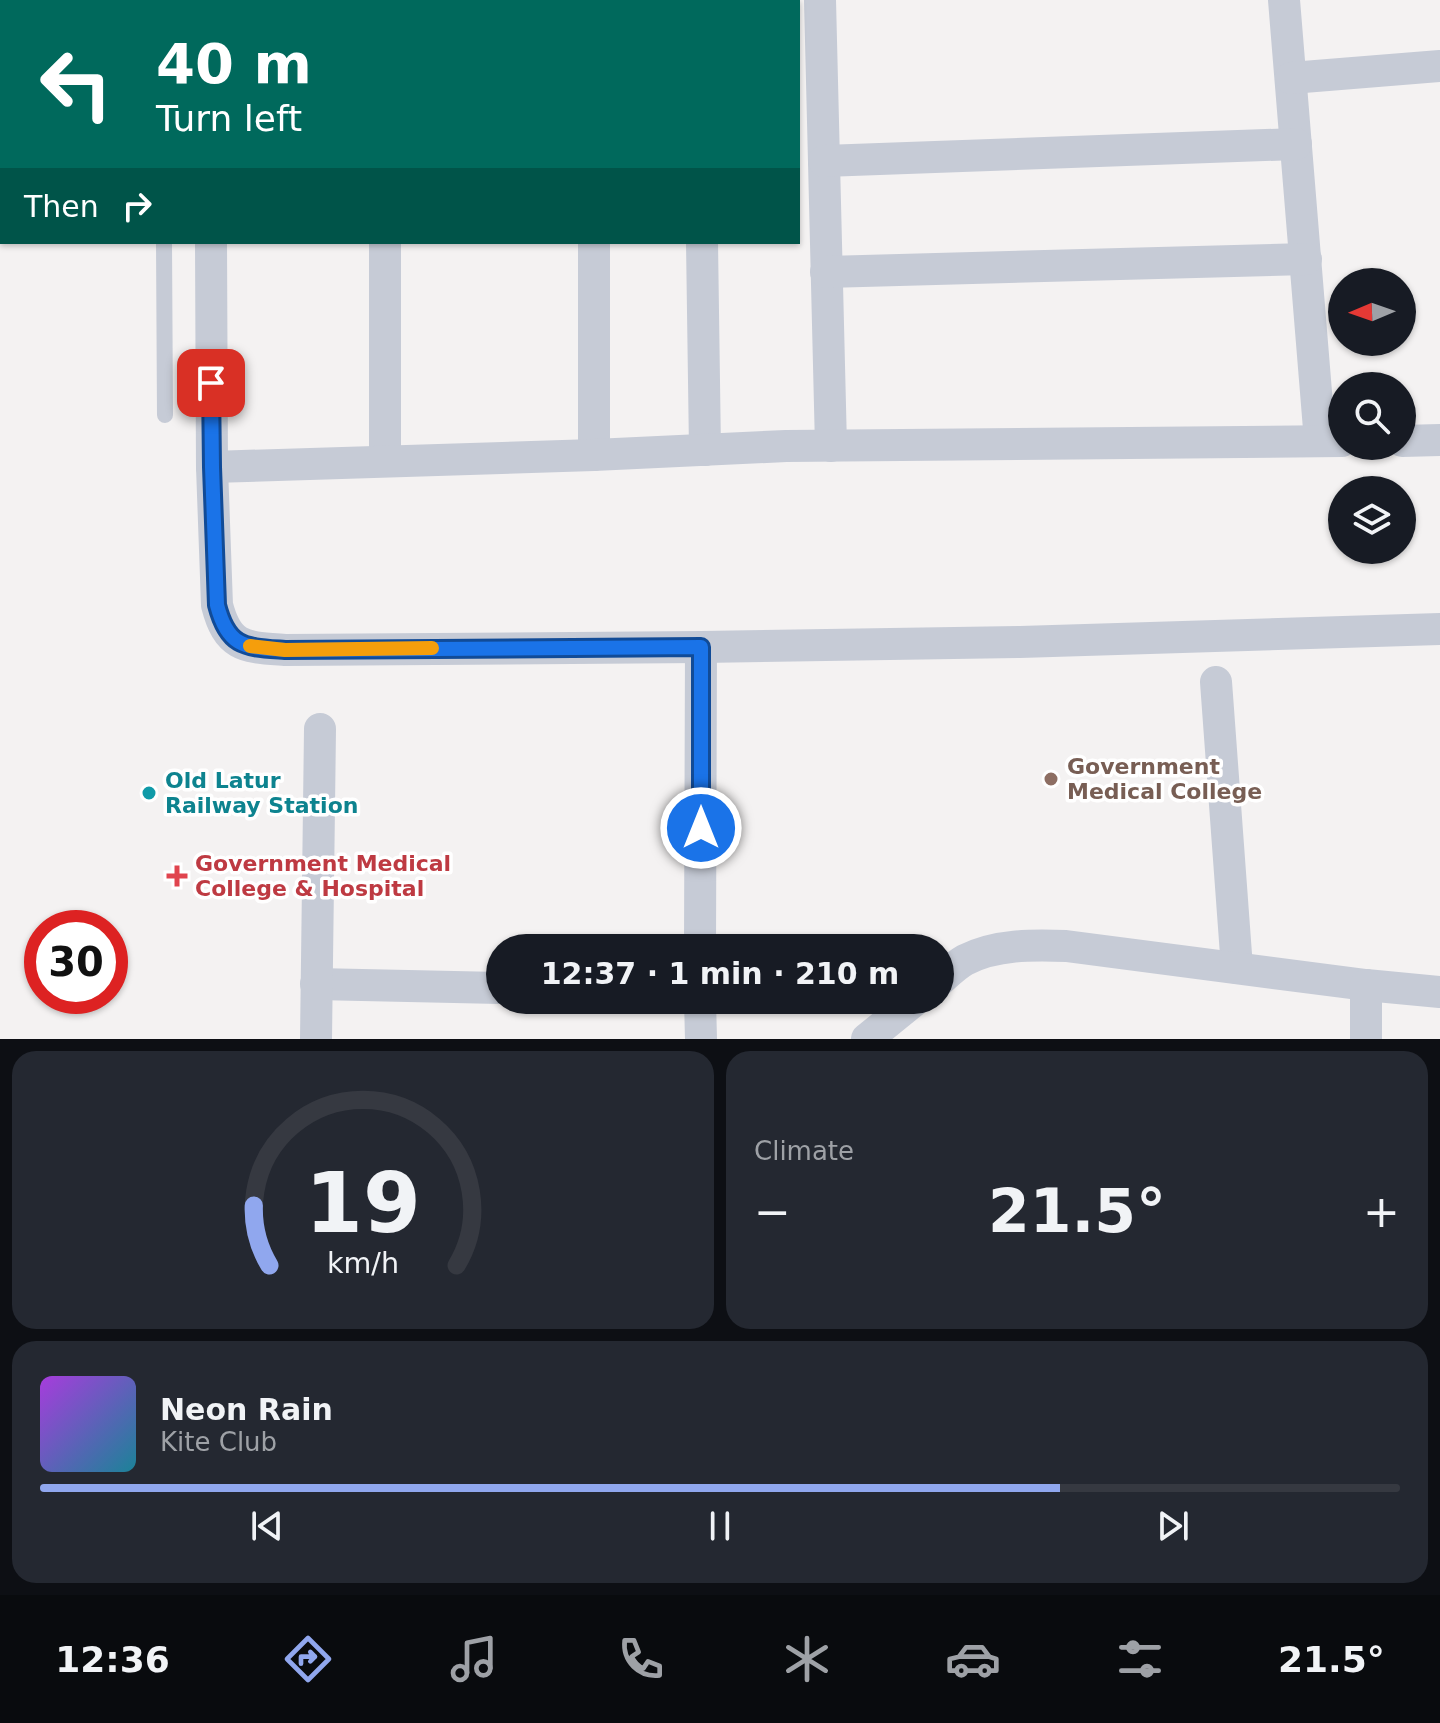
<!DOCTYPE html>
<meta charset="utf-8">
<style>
:root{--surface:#171b24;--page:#242831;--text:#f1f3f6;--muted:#9ea1a6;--line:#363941;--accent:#90a7ee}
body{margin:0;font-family:"DejaVu Sans",sans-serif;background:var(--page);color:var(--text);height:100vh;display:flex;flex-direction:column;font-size:30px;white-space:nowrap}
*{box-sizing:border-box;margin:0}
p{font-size:26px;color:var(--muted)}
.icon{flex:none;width:44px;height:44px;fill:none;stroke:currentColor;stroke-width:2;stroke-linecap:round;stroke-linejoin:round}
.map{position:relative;height:1039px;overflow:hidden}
.panel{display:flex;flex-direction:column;gap:12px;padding:12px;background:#0d0f14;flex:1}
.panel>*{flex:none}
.banner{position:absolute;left:0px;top:0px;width:800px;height:244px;box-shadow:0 2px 6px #0004;background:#00695c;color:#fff;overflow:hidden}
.needle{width:52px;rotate:268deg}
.fabs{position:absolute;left:1328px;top:268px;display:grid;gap:16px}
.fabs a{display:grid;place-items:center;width:88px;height:88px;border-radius:50%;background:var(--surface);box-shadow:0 2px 6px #0004;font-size:40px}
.speed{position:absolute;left:24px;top:910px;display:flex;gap:16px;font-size:40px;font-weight:700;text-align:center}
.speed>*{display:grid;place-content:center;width:104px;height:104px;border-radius:50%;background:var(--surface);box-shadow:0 2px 6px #0004;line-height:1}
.speed .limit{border:12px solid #d22;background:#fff;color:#111}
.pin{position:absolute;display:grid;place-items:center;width:68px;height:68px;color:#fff;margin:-34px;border-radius:16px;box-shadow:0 4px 12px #0006}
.me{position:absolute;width:88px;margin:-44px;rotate:0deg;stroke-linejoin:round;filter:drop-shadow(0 0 6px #0008)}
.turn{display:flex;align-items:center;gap:28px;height:168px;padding:0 24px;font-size:36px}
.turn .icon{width:104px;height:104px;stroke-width:2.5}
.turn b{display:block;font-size:56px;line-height:68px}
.then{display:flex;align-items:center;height:76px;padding:0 24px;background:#0003;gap:16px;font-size:30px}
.big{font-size:60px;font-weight:700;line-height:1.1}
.panel .tile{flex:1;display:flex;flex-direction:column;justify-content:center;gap:12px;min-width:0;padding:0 28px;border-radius:24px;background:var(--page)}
.panel .dial{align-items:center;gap:0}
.dial svg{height:208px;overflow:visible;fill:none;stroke:var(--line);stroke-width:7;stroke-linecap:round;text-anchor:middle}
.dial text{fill:var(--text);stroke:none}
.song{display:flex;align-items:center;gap:24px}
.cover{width:96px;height:96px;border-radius:12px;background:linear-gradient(135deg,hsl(280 70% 55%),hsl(190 70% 35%))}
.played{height:8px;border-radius:4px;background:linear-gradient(90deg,var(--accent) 75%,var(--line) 75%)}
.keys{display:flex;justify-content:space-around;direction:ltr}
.heat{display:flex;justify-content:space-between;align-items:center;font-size:44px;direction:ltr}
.panel .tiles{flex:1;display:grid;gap:12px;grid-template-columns:1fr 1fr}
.tile:last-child{grid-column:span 2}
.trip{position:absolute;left:486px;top:934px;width:468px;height:80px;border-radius:40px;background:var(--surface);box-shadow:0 2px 6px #0004;font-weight:700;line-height:80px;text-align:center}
.tab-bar{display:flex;height:128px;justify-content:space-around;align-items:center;background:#090b0e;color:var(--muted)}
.tab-bar .icon{width:56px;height:56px}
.tab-bar .on{color:var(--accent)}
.tab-bar b{font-size:36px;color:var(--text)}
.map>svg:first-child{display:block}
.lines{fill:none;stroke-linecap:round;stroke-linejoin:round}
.service{stroke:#c6cbd6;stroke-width:16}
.minor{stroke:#c6cbd6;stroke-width:32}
.route-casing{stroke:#114b97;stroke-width:20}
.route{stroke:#1a73e8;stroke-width:14}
.slow{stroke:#f59e0b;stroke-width:14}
.education-dot{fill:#8d6e63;stroke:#fff;stroke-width:3}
.culture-dot{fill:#0f9aa8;stroke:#fff;stroke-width:3}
.health-dot{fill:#e0444e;stroke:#fff;stroke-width:3}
.labels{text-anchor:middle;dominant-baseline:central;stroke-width:7;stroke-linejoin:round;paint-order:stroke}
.education-label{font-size:22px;font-weight:bold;fill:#785e54;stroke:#fff;text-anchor:start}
.culture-label{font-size:22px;font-weight:bold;fill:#0d838f;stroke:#fff;text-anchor:start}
.health-label{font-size:22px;font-weight:bold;fill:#be3a42;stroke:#fff;text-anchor:start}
</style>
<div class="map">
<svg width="1440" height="1039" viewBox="0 0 1440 1039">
<rect width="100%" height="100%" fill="#f4f2f2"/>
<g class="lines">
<!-- service -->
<g class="service">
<path d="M0,146H2"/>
<path d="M164,242L165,415"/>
</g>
<!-- minor -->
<g class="minor">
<path d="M207,0V2"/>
<path d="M384,0V2"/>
<path d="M593,0V2"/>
<path d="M699,0V2"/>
<path d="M820,0L831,446"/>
<path d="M1284,0L1320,441"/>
<path d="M1291,78L1440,66"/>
<path d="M824,161L1296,144"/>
<path d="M211,242L212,467L217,605C228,648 245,647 285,650L701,647L1020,642L1440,629"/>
<path d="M594,242V455"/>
<path d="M702,242L705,450"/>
<path d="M826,272L1306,259"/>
<path d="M1402,441L1440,440"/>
<path d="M385,461V242"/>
<path d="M212,467L594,455L786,446L1342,441"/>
<path d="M1216,682L1237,968"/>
<path d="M700,948L701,647"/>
<path d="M940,980C948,973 956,965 965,960C996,944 1032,945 1066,946L1366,985L1440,992"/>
<path d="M316,984L500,988"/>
<path d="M1366,985V1039"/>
<path d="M700,1000L701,1039"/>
<path d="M316,1039L320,729"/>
<path d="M867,1039L915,1000"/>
</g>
</g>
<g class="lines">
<!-- route casing -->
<g class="route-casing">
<path id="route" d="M211,383L212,467L217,605C228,648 245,647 285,650L701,647V828"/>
</g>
<!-- route -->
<use href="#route" class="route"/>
<!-- slow -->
<path class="slow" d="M250,646L285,650L432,648"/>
</g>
<!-- markers -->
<circle class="education-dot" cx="1051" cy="779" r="8"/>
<circle class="culture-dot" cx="149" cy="793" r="8"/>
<path class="health-dot" d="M173 864h8v8h8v8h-8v8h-8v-8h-8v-8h8z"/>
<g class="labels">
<!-- education labels -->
<g class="education-label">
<text x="1067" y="766">Government<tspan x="1067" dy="25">Medical College</tspan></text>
</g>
<!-- culture labels -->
<g class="culture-label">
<text x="165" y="780">Old Latur<tspan x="165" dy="25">Railway Station</tspan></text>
</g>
<!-- health labels -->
<g class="health-label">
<text x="195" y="863">Government Medical<tspan x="195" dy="25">College &amp; Hospital</tspan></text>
</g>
</g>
</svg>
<div class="fabs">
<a><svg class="needle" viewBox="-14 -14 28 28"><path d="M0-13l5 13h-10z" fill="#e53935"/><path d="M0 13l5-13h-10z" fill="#9ea1a6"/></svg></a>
<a><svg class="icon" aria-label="search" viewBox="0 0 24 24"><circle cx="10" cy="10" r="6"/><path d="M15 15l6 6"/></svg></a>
<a><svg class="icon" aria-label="layers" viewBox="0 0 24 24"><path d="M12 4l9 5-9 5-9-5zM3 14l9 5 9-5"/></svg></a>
</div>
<div class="speed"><div class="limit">30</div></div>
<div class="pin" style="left:211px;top:383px;background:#d93025"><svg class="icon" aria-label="arrive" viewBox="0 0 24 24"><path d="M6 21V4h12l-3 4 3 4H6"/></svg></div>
<svg class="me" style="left:701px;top:828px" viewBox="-20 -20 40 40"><circle r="17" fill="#1a73e8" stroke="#fff" stroke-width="3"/><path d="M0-11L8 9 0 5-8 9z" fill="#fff"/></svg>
<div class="trip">12:37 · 1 min · 210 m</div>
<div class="banner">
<div class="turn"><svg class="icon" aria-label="left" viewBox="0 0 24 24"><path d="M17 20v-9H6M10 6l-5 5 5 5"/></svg><div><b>40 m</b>Turn left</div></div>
<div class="then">Then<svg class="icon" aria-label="right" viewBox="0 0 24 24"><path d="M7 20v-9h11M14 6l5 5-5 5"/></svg></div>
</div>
</div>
<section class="panel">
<div class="tiles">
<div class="tile dial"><svg viewBox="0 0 100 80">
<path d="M14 69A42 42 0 1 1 86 69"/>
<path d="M14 69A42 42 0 0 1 8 46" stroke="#90a7ee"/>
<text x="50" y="56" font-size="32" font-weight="700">19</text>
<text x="50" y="72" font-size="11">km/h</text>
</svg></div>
<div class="tile"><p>Climate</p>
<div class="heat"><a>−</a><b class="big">21.5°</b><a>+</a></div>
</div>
<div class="tile">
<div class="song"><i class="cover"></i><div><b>Neon Rain</b><p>Kite Club</p></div></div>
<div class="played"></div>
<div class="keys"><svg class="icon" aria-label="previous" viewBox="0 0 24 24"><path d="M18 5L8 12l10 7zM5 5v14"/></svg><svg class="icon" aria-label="pause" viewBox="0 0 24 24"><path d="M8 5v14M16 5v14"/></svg><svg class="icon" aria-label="next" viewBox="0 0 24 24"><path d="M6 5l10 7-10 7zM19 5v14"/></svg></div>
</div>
</div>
</section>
<nav class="tab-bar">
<b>12:36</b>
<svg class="icon on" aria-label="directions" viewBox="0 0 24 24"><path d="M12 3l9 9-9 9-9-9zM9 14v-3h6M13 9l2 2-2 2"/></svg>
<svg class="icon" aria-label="music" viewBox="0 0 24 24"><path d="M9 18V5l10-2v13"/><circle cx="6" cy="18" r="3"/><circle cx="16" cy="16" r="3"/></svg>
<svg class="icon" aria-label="phone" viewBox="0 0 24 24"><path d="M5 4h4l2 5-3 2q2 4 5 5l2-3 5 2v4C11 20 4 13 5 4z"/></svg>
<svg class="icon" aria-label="climate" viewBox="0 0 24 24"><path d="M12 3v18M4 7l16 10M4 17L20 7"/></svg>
<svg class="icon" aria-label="car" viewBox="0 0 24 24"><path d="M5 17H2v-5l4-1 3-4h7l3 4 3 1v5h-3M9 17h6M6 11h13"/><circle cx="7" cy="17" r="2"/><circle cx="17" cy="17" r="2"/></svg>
<svg class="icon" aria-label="filters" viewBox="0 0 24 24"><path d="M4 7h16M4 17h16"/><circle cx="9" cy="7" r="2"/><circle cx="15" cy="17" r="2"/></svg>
<b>21.5°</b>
</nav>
